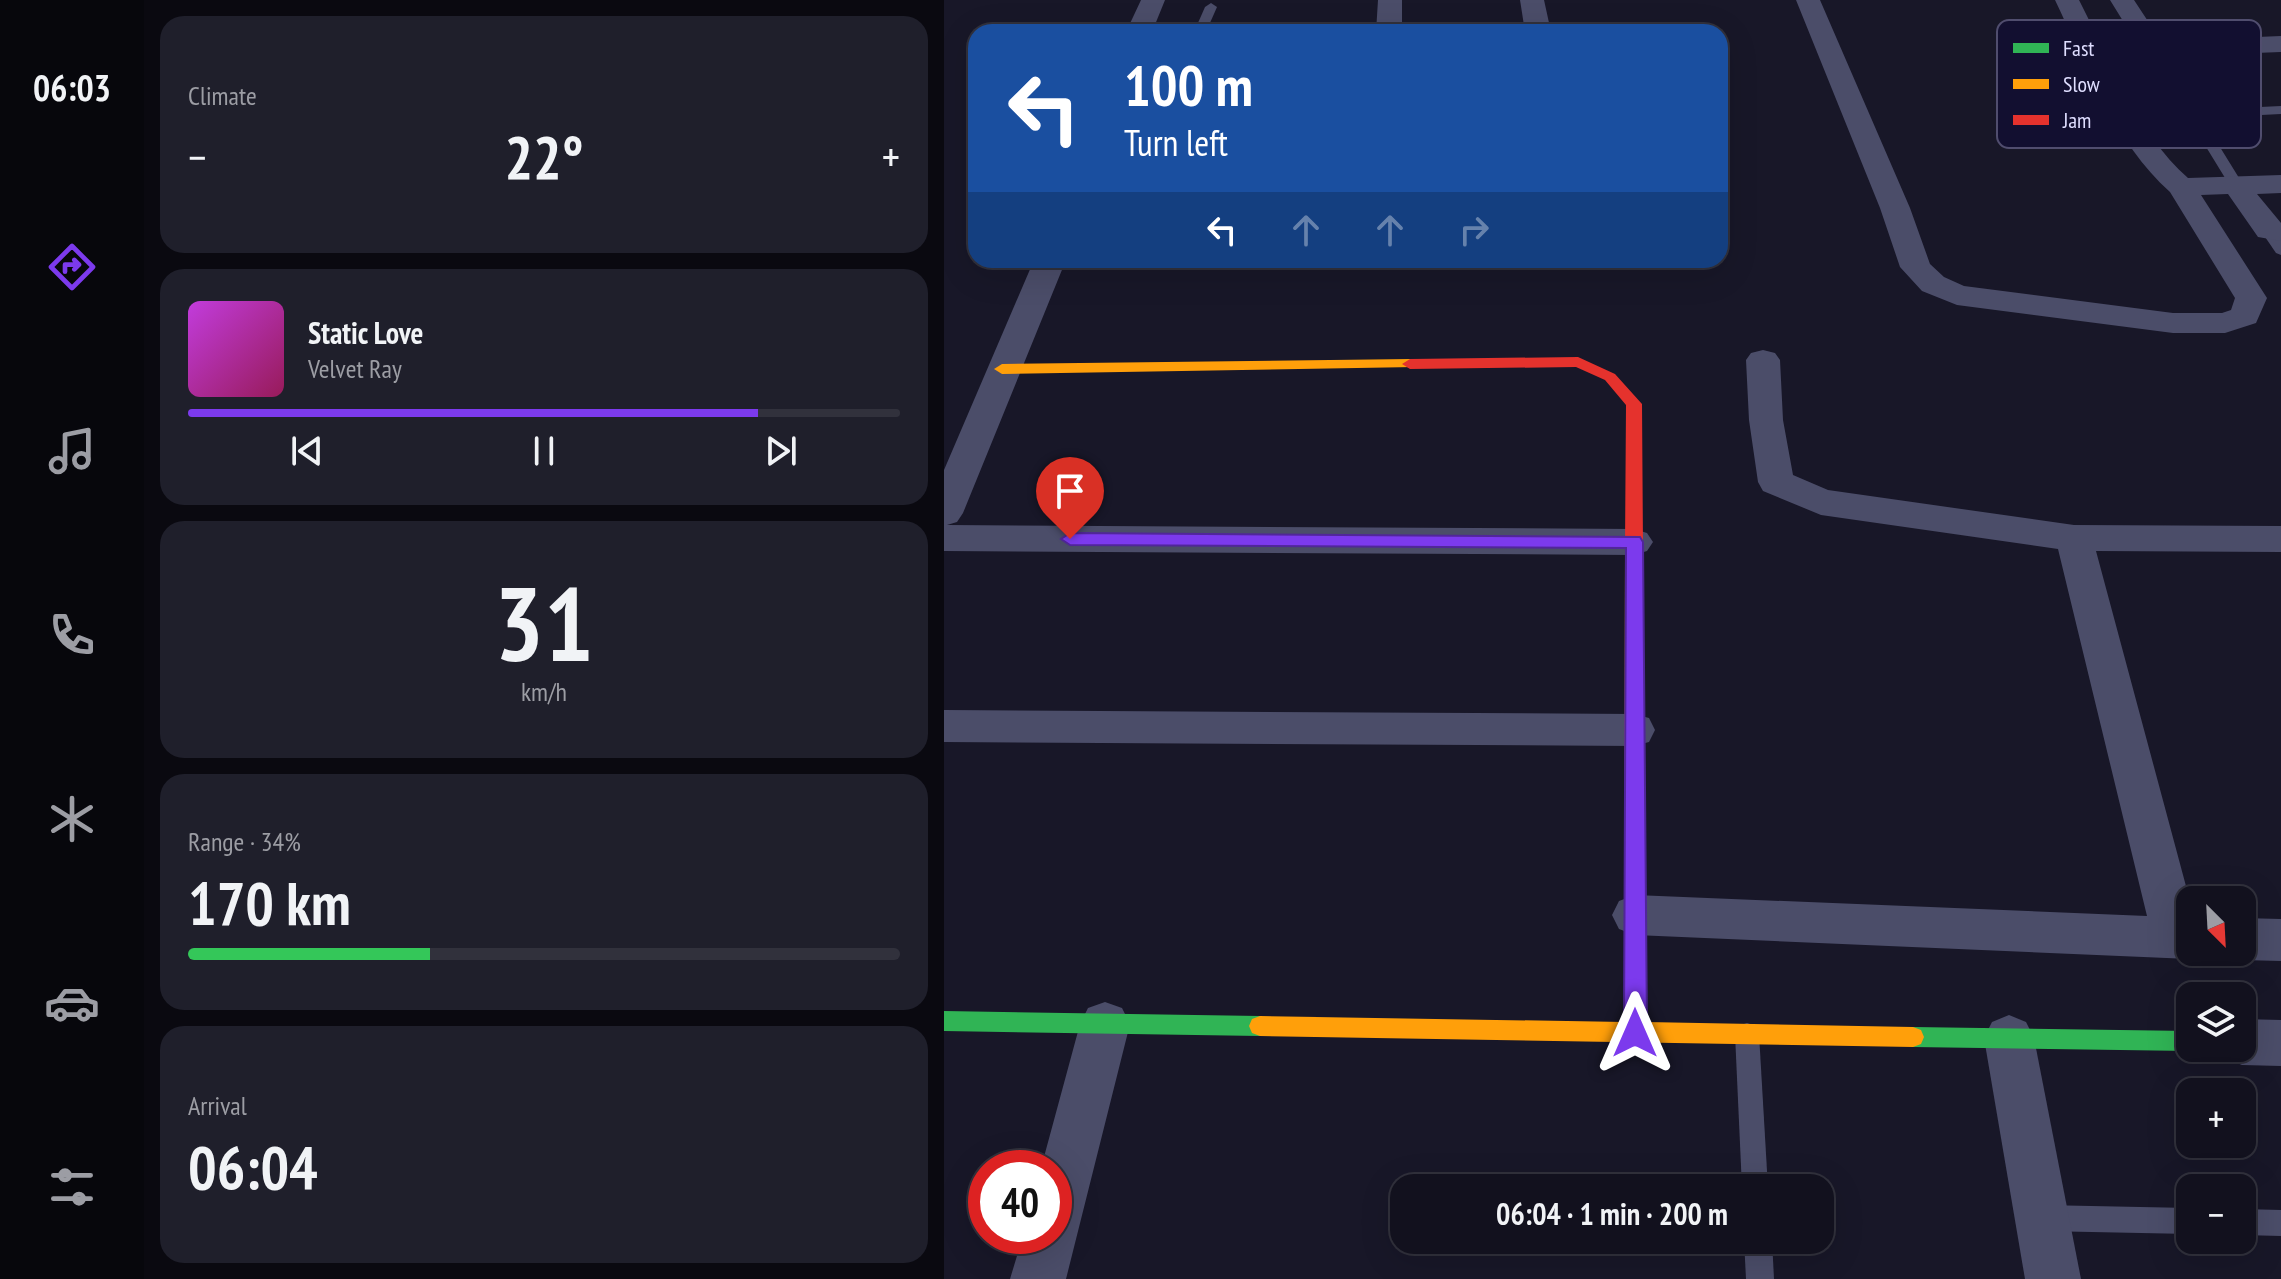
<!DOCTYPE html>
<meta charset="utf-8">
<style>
:root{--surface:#12111e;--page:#1f1f2b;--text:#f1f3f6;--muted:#9c9da4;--line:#31313c;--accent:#7c3aed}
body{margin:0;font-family:"PT Sans Narrow",sans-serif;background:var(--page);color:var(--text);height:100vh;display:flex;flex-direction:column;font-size:30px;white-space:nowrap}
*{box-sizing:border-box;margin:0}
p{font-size:26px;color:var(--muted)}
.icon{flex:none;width:44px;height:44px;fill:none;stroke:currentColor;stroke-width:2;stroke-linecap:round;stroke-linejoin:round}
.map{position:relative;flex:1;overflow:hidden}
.details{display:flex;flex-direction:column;gap:16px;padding:16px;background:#0a0910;width:800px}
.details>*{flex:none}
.banner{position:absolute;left:24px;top:24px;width:760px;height:244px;border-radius:24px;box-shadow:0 8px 32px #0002,0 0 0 2px var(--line);background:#1a4fa0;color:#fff;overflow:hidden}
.needle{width:52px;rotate:156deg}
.buttons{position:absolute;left:1232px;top:886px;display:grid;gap:16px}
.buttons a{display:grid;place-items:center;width:80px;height:80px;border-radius:16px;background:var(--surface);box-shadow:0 8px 32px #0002,0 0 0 2px var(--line);font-size:40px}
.speed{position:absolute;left:24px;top:1150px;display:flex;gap:16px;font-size:40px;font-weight:700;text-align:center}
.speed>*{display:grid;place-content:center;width:104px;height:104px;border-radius:50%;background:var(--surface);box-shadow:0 8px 32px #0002,0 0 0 2px var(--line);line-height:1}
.speed .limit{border:12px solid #d22;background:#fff;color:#111}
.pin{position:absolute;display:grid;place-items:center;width:68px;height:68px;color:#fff;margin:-82px -34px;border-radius:50% 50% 50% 0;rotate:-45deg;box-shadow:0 0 8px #0007}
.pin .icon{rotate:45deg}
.me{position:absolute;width:88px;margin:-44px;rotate:0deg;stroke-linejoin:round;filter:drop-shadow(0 0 6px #0008)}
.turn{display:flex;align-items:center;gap:28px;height:168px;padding:0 24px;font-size:36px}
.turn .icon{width:104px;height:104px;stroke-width:2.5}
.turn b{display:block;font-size:56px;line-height:68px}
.lanes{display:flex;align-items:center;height:76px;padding:0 24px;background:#0003;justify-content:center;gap:40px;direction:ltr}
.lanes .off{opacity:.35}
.big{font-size:60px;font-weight:600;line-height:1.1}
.details .widget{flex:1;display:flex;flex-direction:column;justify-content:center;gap:12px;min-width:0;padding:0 28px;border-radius:24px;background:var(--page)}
.details .dial{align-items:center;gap:0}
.dial b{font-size:104px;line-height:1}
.song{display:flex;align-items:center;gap:24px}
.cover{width:96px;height:96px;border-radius:12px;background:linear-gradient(135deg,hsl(290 70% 55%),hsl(330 70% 35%))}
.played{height:8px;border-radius:4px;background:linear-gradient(90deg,var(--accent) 80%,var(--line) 80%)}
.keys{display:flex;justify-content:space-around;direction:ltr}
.heat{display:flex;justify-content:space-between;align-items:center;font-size:44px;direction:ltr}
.charge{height:12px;border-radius:6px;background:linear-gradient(90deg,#34c759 34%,var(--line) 0)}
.trip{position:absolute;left:446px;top:1174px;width:444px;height:80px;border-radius:24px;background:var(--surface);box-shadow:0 8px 32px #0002,0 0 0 2px var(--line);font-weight:600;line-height:80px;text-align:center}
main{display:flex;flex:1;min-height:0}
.dock{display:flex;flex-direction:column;width:144px;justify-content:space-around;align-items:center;background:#07070c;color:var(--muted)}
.dock .icon{width:56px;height:56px}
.dock .selected{color:var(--accent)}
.dock b{font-size:36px;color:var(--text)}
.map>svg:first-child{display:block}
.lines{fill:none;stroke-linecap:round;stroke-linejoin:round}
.lane{fill:#4b4d69;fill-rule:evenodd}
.street{fill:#4b4d69;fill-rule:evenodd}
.fast{fill:#30b455;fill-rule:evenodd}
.slow{fill:#ff9f0a;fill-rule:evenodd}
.jam{fill:#e5322d;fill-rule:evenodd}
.route{fill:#7c3aed;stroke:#51269a;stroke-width:2}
.key{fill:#120f30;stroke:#504d6e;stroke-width:2}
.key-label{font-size:22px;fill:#dfdeff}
</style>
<main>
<nav class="dock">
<b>06:03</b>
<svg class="icon selected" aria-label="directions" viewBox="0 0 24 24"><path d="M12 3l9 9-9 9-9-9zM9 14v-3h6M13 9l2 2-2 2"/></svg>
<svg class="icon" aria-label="music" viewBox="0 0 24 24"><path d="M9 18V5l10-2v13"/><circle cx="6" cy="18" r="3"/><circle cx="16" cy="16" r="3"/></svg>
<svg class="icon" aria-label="phone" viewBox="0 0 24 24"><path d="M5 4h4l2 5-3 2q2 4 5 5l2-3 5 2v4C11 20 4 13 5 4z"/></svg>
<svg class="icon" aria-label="climate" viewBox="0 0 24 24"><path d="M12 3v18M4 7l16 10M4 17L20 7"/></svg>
<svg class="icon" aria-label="car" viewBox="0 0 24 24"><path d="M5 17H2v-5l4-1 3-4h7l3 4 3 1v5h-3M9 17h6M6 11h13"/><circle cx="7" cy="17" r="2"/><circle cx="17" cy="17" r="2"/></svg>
<svg class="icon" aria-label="filters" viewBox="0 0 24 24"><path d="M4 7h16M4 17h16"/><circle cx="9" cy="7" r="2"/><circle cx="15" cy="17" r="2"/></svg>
</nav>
<section class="details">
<div class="widget"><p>Climate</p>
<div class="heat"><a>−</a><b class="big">22°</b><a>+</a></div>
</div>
<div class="widget">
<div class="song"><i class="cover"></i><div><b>Static Love</b><p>Velvet Ray</p></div></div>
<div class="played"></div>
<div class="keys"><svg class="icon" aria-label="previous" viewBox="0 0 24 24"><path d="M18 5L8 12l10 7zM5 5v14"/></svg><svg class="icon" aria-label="pause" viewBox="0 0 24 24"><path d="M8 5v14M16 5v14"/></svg><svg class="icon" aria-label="next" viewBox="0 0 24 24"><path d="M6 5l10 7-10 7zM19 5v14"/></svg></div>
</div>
<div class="widget dial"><b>31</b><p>km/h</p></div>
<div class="widget"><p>Range · 34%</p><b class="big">170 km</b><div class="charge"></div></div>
<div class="widget"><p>Arrival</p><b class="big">06:04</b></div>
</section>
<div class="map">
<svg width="1337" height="1279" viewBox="0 0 1337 1279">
<rect width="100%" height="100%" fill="#181728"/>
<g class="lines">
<!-- lane -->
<g class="lane">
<path d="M267,3L273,7L262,32H250L261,7Z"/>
<path d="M1204,46H1214L1253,110L1337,106V114L1258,118L1300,186L1298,189H1288L1286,186L1202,49Z"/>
<path d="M1325,226L1330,228L1337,238V255L1332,253L1317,231Z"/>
<path d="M803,1023L812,1026L815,1034L824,1188H798L791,1034L794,1026Z"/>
<path d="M1098,1205L1246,1208V1234L1098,1231L1089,1227L1085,1218L1089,1209Z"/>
<path d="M1298,1209L1337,1210V1236L1298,1235Z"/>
<path d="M800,1240H828L830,1279H802Z"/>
</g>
<!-- street -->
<g class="street">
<path d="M197,0H221L208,32H182Z"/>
<path d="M434,0H458V32H432Z"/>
<path d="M576,0H600L607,32H581Z"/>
<path d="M852,0H876L966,208L986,264L1000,277L1020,286L1229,313H1278L1287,310L1291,298L1226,192C1171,143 1142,65 1111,0H1135C1166,60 1193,133 1244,178L1337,175V193L1313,194L1337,223V241L1314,237L1284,194L1257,195L1323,298L1312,323L1281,333H1229L1013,305L978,291L956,267L936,208Z"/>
<path d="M1166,0H1190L1217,41L1337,36V52L1209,57L1200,55Z"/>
<path d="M90,260H122L19,513L13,522L3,525L690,529L703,533L709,542L703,551L690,555L0,551V470Z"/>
<path d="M819,350L831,353L836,360L839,420L849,475L884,490L1130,525L1337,526V552L1152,551L1246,901V952L1263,953L1246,959L691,935L675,929L668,915L675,901L691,895L1203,916L1114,549L877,515L819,491L814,482L805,420L802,360L807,353Z"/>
<path d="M0,710L690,714L705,718L711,730L705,742L690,746L0,742Z"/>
<path d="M1298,918L1337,919V961L1298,960L1281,954L1298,952Z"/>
<path d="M161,1002L178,1008L186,1024L122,1279H66L79,1236H110V1168H97L136,1024L144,1008Z"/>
<path d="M1065,1015L1082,1022L1090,1038L1137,1279H1081L1040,1038L1048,1022Z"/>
<path d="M1298,1019L1337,1020V1066L1298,1065L1281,1058L1276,1048H1298Z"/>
</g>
<!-- fast -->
<g class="fast">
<path d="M0,1011L316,1016L324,1019L327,1026L324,1033L316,1036L0,1031Z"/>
<path d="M969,1027L1246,1031V1048H1254L1246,1051L969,1047L961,1044L958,1037L961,1030Z"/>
</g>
<!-- slow -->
<g class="slow">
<path d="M466,359L471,361V367L58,374L50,369L58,364Z"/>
<path d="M690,541L699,547L702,1022L969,1027L977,1030L980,1037L977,1044L969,1047L316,1036L308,1033L305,1026L308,1019L316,1016L680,1022L681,547Z"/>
</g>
<!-- jam -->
<path class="jam" d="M634,357L671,374L698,404L699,547L696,551L690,553L681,547L682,405L661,380L632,367L466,369L458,364L466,359Z"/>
</g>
<!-- route -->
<path class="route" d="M126,533L696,537L699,542L703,1033L699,1040L691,1043L683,1040L680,1033L682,548L126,545L117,539Z"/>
<!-- legend -->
<rect x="1053" y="20" width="264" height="128" rx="12" class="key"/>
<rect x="1069" y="43" width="36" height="10" fill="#30b455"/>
<rect x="1069" y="79" width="36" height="10" fill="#ff9f0a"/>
<rect x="1069" y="115" width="36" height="10" fill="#e5322d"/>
<g class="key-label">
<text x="1119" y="56">Fast</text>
<text x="1119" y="92">Slow</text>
<text x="1119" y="128">Jam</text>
</g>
</svg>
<div class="buttons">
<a><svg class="needle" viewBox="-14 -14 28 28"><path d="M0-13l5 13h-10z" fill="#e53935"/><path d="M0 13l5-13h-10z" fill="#9c9da4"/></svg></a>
<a><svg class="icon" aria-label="layers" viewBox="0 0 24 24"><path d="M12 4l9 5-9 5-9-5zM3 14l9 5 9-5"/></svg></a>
<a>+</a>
<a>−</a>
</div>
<div class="speed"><div class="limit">40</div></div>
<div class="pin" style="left:126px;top:539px;background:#d93025"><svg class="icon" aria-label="arrive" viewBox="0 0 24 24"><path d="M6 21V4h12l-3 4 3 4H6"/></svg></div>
<svg class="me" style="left:691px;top:1033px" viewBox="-20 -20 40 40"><path d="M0-17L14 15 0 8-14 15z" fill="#7c3aed" stroke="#fff" stroke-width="4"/></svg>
<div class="trip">06:04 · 1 min · 200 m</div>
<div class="banner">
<div class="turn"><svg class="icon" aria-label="left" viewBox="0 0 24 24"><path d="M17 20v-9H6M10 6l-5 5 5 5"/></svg><div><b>100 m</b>Turn left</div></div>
<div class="lanes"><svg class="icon" aria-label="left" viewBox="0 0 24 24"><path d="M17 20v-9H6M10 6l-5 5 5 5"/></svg><svg class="icon off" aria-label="ahead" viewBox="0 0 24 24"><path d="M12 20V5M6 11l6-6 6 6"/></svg><svg class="icon off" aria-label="ahead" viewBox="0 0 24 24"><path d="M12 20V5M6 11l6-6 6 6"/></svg><svg class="icon off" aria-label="right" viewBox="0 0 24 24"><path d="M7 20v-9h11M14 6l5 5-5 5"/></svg></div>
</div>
</div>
</main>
